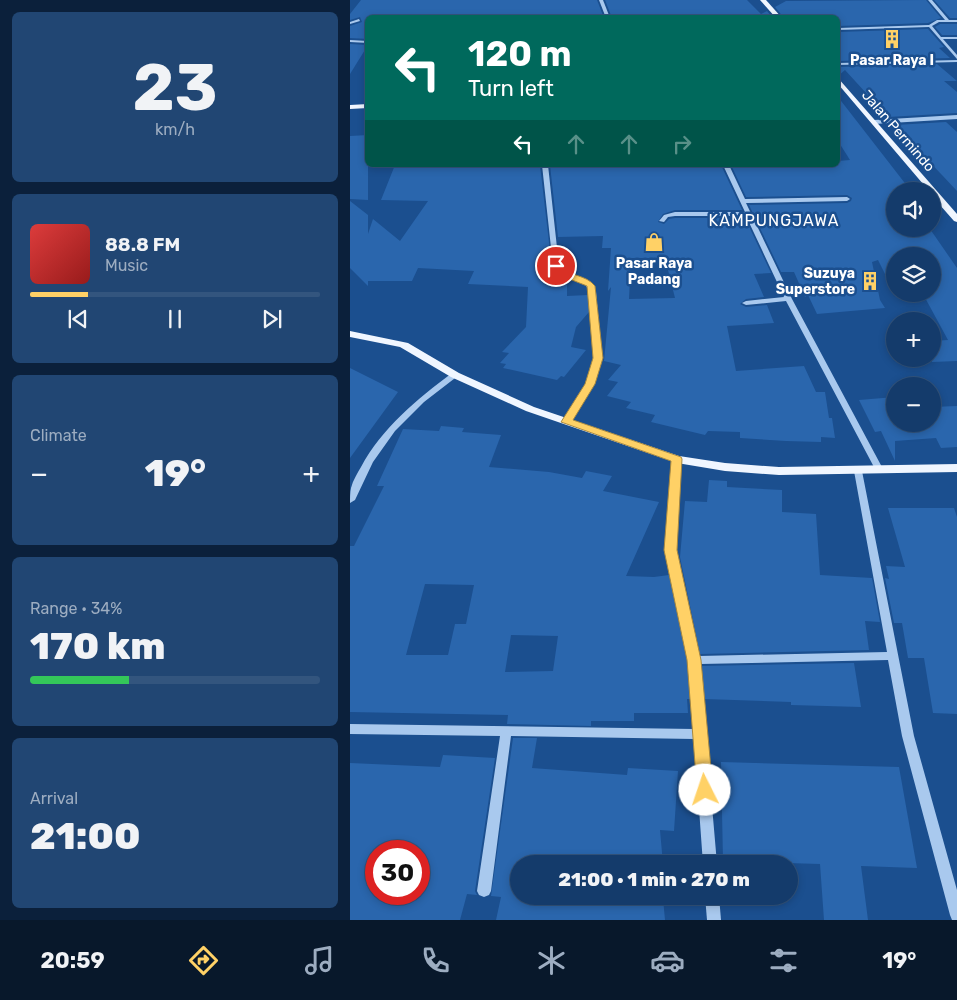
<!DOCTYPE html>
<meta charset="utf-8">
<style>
:root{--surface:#143b6b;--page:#214673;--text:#f1f3f6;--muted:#9dadc1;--line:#33557e;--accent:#ffd166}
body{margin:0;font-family:Rubik,sans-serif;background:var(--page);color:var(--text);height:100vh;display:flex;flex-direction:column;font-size:19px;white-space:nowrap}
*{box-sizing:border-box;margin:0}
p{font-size:16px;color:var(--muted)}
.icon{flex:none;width:28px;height:28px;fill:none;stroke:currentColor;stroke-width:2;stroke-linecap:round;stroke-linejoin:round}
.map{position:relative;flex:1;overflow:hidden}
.side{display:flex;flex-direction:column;gap:12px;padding:12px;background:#0b203b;width:350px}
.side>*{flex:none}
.top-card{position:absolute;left:15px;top:15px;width:475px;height:152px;border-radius:8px;box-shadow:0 2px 8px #0003,0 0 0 1px var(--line);background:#00695c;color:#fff;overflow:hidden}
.fabs{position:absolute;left:536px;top:182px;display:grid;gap:10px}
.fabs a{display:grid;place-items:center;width:55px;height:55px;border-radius:50%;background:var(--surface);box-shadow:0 2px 8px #0003,0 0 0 1px var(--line);font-size:25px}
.speed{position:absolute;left:15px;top:840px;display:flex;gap:10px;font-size:25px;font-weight:700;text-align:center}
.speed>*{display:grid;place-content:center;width:65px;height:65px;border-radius:50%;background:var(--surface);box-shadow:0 2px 8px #0003,0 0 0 1px var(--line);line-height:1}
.speed .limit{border:8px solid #d22;background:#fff;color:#111}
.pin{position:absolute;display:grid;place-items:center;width:42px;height:42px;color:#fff;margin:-21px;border:2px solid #fff;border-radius:50%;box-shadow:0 1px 5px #0007}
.me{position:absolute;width:55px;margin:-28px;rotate:356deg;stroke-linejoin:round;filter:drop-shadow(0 0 4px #0008)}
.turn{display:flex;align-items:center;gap:18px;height:105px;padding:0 20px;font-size:22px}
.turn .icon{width:65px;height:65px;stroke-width:2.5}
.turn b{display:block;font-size:35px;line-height:42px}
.lanes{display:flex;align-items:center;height:48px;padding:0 20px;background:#0003;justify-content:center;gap:25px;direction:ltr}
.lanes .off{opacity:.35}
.big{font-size:38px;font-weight:800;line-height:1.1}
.side .tile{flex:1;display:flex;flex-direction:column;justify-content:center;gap:8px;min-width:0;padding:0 18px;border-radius:8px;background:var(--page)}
.side .dial{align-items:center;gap:0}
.dial b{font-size:65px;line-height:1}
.song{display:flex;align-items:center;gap:15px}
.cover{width:60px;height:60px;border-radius:8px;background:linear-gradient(135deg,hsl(0 70% 55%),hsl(0 70% 35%))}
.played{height:5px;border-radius:2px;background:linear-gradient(90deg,var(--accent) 20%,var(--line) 20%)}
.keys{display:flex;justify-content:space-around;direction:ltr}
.heat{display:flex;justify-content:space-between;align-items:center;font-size:28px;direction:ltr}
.charge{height:8px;border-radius:4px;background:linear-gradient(90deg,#34c759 34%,var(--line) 0)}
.trip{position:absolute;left:160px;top:855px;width:288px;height:50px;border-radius:25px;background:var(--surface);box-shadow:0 2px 8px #0003,0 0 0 1px var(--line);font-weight:800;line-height:50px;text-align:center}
.tabs{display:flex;height:80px;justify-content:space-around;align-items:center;background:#08182b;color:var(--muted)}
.tabs .icon{width:35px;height:35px}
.tabs .current{color:var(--accent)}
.tabs b{font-size:22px;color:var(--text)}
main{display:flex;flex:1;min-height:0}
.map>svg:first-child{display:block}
.building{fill:#2a66ad;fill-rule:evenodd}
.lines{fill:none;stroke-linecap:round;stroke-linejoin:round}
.minor{fill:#a9c9ee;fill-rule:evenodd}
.major{fill:#f0f6ff;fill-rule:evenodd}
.route{fill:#ffd166;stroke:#a68842}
.labels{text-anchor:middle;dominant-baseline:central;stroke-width:5;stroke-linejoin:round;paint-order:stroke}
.far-poi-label{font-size:14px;font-weight:bold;fill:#fff;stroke:#1b4f8f}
.far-street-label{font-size:14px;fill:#fff;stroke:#1b4f8f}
.far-quarter-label{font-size:16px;letter-spacing:1px;fill:#fff;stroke:#1b4f8f}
</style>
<main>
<section class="side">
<div class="tile dial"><b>23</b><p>km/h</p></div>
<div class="tile">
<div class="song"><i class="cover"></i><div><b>88.8 FM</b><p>Music</p></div></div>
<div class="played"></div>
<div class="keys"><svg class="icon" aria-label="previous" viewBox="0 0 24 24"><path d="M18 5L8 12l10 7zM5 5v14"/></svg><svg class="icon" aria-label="pause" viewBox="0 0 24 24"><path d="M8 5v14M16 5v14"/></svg><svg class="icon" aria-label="next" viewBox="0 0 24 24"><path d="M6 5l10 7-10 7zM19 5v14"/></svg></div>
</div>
<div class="tile"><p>Climate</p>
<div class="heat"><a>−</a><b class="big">19°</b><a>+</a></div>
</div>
<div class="tile"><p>Range · 34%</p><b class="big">170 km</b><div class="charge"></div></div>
<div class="tile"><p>Arrival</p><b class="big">21:00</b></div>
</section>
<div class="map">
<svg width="607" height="920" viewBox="0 0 607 920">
<rect width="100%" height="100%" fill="#1b4f8f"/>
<!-- building -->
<g class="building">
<path d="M11,0H247L254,18H18V39L0,38V26L12,22L10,17L0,20V14Z"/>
<path d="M255,0H397L411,14L417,11L423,18H262Z"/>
<path d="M576,0L591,18L578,23L488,26V18H434L425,7L436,1Z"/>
<path d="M584,0H607V18H600Z"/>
<path d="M590,24H607V35H592L585,27Z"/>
<path d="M578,29L594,47L589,48L600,58L488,61V32Z"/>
<path d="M0,44L18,45L0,74Z"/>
<path d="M587,64L607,81H594L607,92V113L538,117L495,70L488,76V67Z"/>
<path d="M488,97L561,191H545V229H580L607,268V361L582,362V341L598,340L573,294H582V256H545V294L528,260L522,262L530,300L535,308L467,314L458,295L455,297L444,272H431L399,205L497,203L501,201L502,198L497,195L396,197L381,165H488V161L500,160L488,141Z"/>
<path d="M596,122L607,132V191L545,125Z"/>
<path d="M18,135V200L0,199V136Z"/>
<path d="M45,165H190L200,251L193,278H209V284H217V296L238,295L239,312L226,327L221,347L236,350L214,377L211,376L207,380L153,368L156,364L150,363L159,353L152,352L176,327L178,287L118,284L124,271L68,268L62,281H18V286L0,268V201L18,215V234L23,219L50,241L78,201L31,200Z"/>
<path d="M200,165H371L392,210H325L313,214L308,222L314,224L319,219L325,218H395L421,273L404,274L414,297L396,299L390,304L396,307L417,305L424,323L377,326L386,371L454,366L466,392H475L479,418H482L485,438L471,437V442L436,441L390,438V432L358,431L355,435L301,422L305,415L276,408L281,402L257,396L268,382L258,380L271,365L254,361L261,287L258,291L261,248H252L253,236L208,237ZM281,258H315L325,298L279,299Z"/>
<path d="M0,368L48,392L0,458Z"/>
<path d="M545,397V424H582V407L607,406V447L591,448L586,438L545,441V461L531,431L525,432L509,400Z"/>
<path d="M91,426L114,428L112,432L151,435L139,467L199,472L232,478L236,471L262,476L253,491L309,502L276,576L304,577L319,575L337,660L340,699H337L338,713H284V721H241V726L157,724L158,715L0,712V546H4L34,486H27L53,429L89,431ZM75,584L124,585L116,624H105L98,655H56ZM161,635L208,636L203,671L155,672Z"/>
<path d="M359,480L377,481V487L432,490V512L466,514L470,575L522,578L530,622L515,621L519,650L350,654L330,557L335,501L357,502Z"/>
<path d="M538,508H604L607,517V714L583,713L574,658H558L552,623H544L535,578L539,579L536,566L555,567Z"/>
<path d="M504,663L511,707L441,705V702L354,699L352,666Z"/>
<path d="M163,738H187L182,768L277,775L278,768L328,771L324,831L310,830L313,864H169V896H259L260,901L313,898L315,920H146L151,897L141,896Z"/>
<path d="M93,755L145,758L125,891L127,895L117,894L110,920H0V763L90,767ZM26,851H69V894H26Z"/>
<path d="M371,762L549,767L567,868L511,866L518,920H474L470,864L373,861Z"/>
</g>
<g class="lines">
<!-- minor -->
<g class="minor">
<path d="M249,0H253L260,18H256Z"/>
<path d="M578,0H582L599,20H607V22H589L582,26L591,37H607V39H593L607,55V59L579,27L488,30V28L579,25L587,20H595Z"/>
<path d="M9,19L10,21L0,24V22Z"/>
<path d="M0,40L18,41V43L0,42Z"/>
<path d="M607,60V62L488,65V63Z"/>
<path d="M607,115V119L524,124L521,122L524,120Z"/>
<path d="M192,165H198L209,266L212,271L239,281L246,292L252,358L244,384L221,422L217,425L213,422L236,384L244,358L240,292L234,283L208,273L203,266Z"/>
<path d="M373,165H379L395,199L497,197L500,199L497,201L396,203L442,299L533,469L532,471H526L525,469L436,301L396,305L392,303L396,301L434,297L396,216H325L318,217L314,222L309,221L314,215L325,212H395Z"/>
<path d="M102,373H105L109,375L74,402L45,431L23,462L5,500L0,503C0,498 0,492 1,488C3,480 7,474 11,467C32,428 67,399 102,373Z"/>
<path d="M327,456L331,459L326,550L349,656L537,652L504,471L508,468L512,471L564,736L607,890V920H602L600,915L552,736L538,660L350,664L355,731L357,734L356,736L367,864H353L344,739L161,736L141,891L139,895L134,897L129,895L127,891L150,736L0,734V724L344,729L339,660L316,550L323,459Z"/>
<path d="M355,896H369L371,920H357Z"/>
</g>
<!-- major -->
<g class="major">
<path d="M410,0H416L432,18H426Z"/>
<path d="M488,78L607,214V222L604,221L582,196V191H579L488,84Z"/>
<path d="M18,104V108L0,109V105Z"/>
<path d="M0,331L58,343L109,373L184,407L329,456L375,463L429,467L607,464V472L429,475L375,471L327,463L176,411L101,377L50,347L0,337Z"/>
</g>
</g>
<!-- route -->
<path class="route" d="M203,264H209C218,277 236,274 245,286L253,358L245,384L223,420L331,457L332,459L327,550L351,660L363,790L360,795L355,797L349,795L347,790L337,660L314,550L321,461L211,422L235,384L243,358L237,286L207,274L201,266Z"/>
<!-- icons -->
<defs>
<g id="building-bare" transform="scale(1.5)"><path d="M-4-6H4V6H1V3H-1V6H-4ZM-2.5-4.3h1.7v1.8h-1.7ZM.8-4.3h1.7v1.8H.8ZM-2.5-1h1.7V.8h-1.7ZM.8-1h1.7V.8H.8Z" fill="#ffd166" stroke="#1b4f8f" stroke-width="2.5" paint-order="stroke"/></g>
<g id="shop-bare" transform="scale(1.5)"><path d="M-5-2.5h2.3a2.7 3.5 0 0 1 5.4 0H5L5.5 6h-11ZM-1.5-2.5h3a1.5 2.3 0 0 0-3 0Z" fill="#ffd166" stroke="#1b4f8f" stroke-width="2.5" paint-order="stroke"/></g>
</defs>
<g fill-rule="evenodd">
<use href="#building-bare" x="542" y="39"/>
<use href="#shop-bare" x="304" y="242"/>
<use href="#building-bare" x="520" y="281"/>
</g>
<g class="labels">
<!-- far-poi labels -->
<g class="far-poi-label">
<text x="542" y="60">Pasar Raya I</text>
<text x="304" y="263">Pasar Raya<tspan x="304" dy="16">Padang</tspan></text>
<text x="505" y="273" text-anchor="end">Suzuya<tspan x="505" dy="16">Superstore</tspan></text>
</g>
<!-- far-street labels -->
<g class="far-street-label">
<text transform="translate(548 131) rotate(49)">Jalan Permindo</text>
</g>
<!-- far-quarter labels -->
<g class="far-quarter-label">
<text x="424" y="220">KAMPUNGJAWA</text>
</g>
</g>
</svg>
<div class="fabs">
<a><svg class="icon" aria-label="sound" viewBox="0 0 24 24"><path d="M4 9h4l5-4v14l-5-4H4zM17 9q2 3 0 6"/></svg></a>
<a><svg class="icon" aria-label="layers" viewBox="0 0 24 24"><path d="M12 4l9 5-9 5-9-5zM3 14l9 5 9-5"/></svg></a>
<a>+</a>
<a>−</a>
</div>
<div class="speed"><div class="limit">30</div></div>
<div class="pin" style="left:206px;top:266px;background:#d93025"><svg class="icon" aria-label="arrive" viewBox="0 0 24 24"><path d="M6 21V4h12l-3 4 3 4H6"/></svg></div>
<svg class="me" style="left:355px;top:790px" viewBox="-20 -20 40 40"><circle r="19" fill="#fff"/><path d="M0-13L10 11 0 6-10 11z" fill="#ffd166"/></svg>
<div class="trip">21:00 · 1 min · 270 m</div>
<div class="top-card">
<div class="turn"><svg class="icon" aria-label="left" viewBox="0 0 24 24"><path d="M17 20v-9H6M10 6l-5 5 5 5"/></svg><div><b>120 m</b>Turn left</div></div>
<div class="lanes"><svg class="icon" aria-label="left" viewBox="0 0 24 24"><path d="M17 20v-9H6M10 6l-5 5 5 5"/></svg><svg class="icon off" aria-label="ahead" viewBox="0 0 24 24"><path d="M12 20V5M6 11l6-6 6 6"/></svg><svg class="icon off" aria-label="ahead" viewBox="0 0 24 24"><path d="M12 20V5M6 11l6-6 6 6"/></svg><svg class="icon off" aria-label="right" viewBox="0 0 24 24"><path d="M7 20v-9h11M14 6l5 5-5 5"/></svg></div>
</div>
</div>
</main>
<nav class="tabs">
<b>20:59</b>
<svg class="icon current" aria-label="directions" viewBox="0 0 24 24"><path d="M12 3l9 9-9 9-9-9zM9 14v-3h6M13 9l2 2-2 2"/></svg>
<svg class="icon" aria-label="music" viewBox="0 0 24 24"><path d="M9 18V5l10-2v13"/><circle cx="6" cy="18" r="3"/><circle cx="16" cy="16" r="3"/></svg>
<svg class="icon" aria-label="phone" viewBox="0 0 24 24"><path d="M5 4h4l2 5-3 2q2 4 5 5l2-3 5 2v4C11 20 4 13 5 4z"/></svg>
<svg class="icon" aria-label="climate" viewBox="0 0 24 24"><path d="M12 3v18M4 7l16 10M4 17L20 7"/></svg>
<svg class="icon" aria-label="car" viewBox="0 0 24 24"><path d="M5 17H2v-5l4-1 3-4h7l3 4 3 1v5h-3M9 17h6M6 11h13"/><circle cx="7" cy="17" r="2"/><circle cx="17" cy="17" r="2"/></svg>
<svg class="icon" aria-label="filters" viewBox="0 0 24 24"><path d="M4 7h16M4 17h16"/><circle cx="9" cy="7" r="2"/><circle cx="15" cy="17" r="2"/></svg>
<b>19°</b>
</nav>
